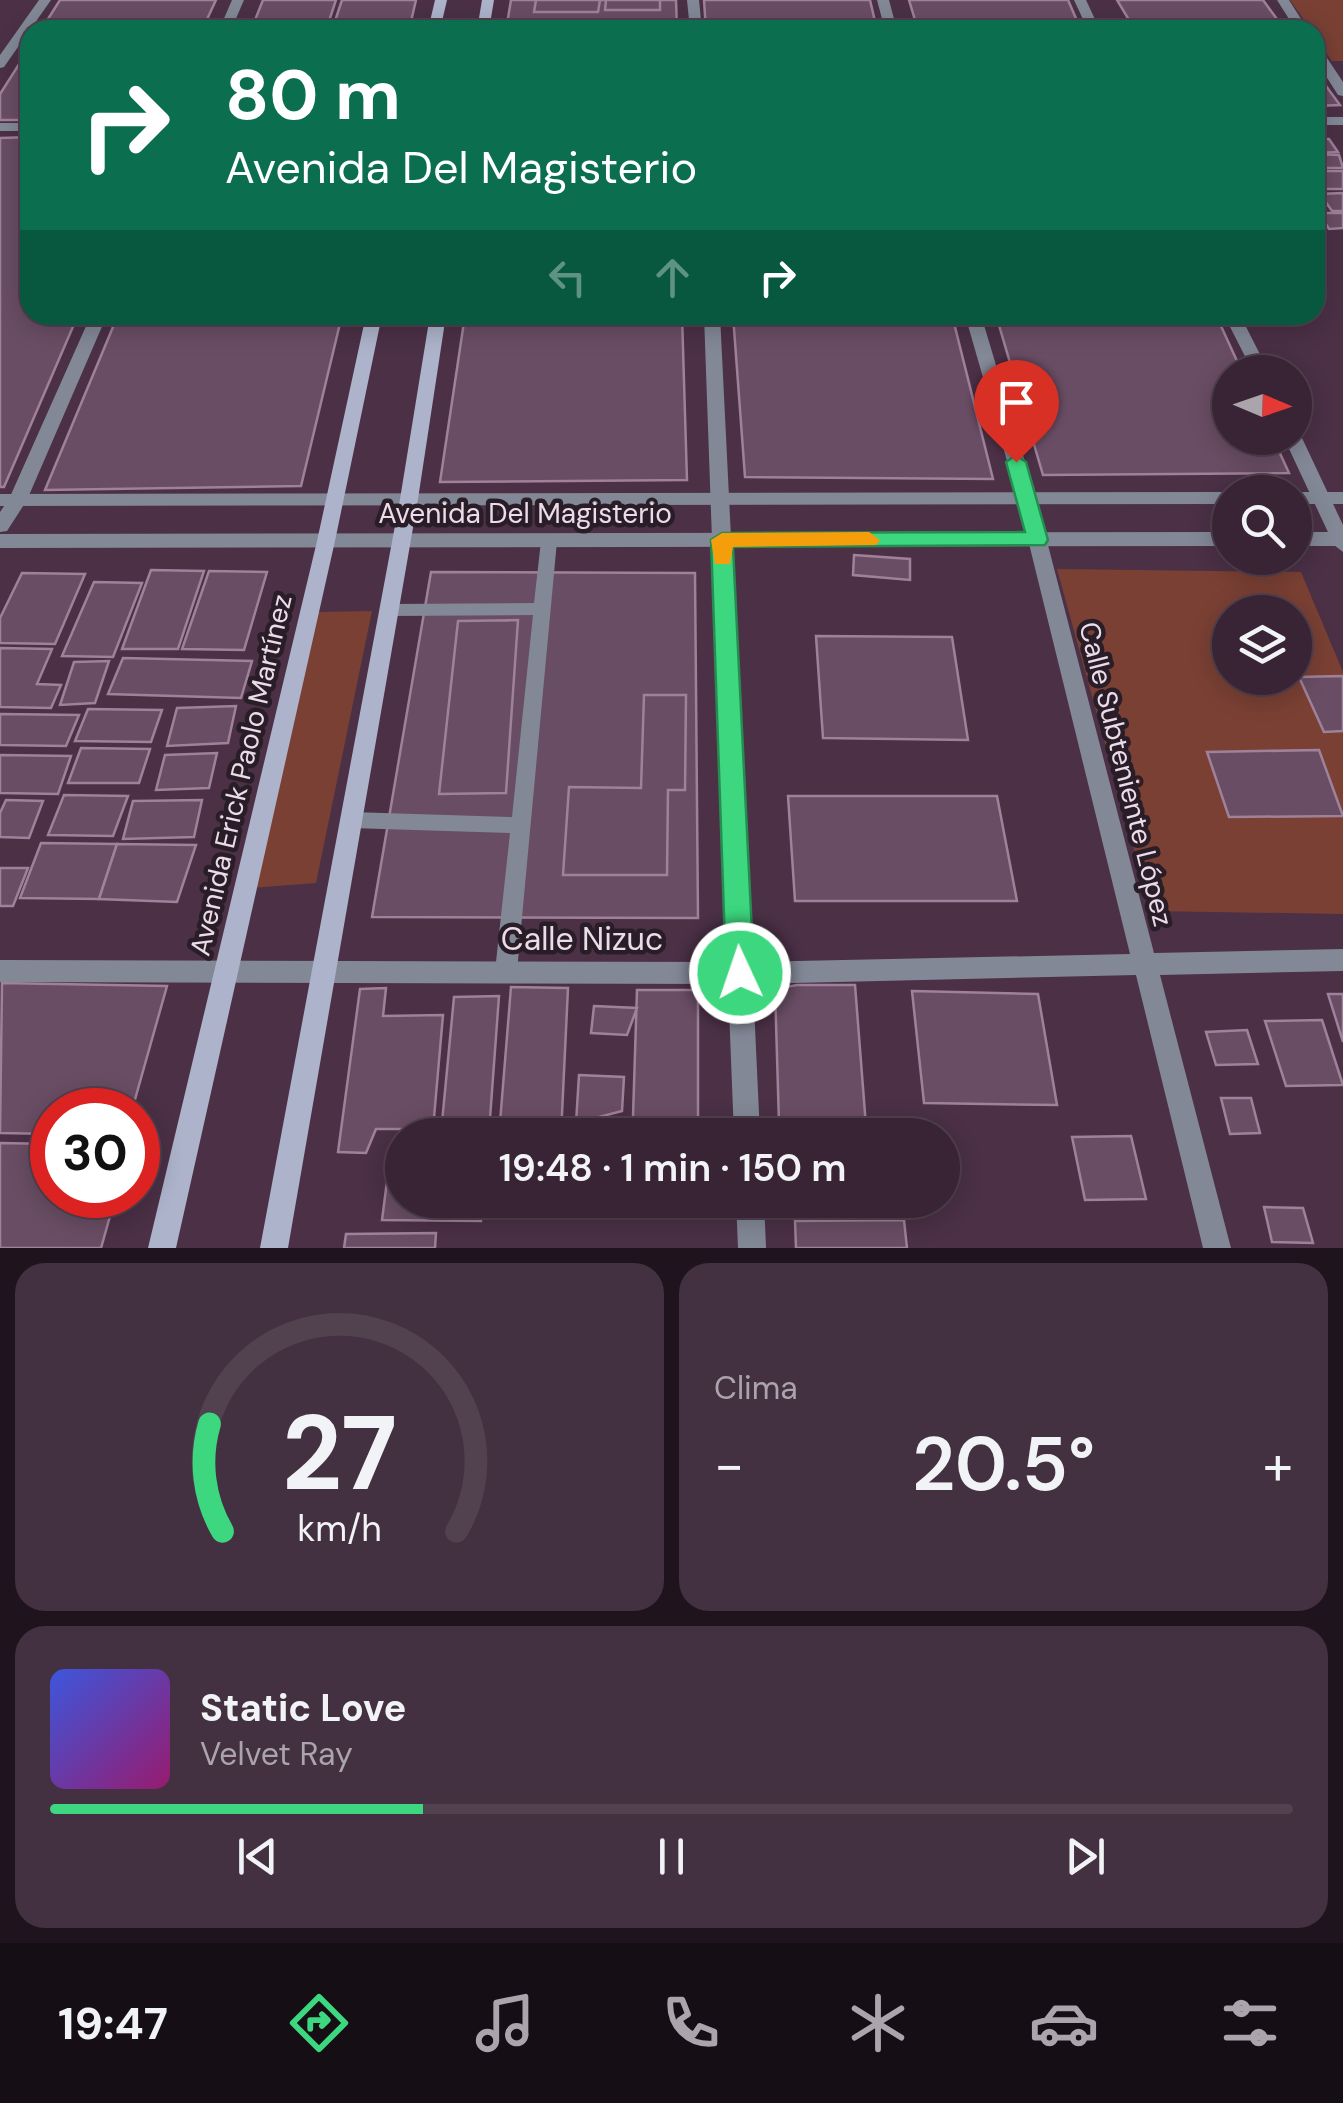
<!DOCTYPE html>
<html lang="es">
<meta charset="utf-8">
<style>
:root{--surface:#382434;--page:#433040;--text:#f1f3f6;--muted:#aba4ac;--line:#52414f;--accent:#3cd77e}
body{margin:0;font-family:"DM Sans",sans-serif;background:var(--page);color:var(--text);height:100vh;display:flex;flex-direction:column;font-size:38px;white-space:nowrap}
*{box-sizing:border-box;margin:0}
p{font-size:32px;color:var(--muted)}
.icon{flex:none;width:55px;height:55px;fill:none;stroke:currentColor;stroke-width:2;stroke-linecap:round;stroke-linejoin:round}
.map{position:relative;height:1248px;overflow:hidden}
.drawer{display:flex;flex-direction:column;gap:15px;padding:15px;background:#1f141d;flex:1}
.drawer>*{flex:none}
.guide{position:absolute;left:20px;top:20px;width:1305px;height:305px;border-radius:30px;box-shadow:0 5px 25px #0003,0 0 0 2px var(--line);background:#0b6e4f;color:#fff;overflow:hidden}
.needle{width:65px;rotate:92deg}
.fabs{position:absolute;left:1212px;top:355px;display:grid;gap:20px}
.fabs a{display:grid;place-items:center;width:100px;height:100px;border-radius:50%;background:var(--surface);box-shadow:0 5px 25px #0003,0 0 0 2px var(--line);font-size:50px}
.speed{position:absolute;left:30px;top:1088px;display:flex;gap:20px;font-size:50px;font-weight:700;text-align:center}
.speed>*{display:grid;place-content:center;width:130px;height:130px;border-radius:50%;background:var(--surface);box-shadow:0 5px 25px #0003,0 0 0 2px var(--line);line-height:1}
.speed .limit{border:15px solid #d22;background:#fff;color:#111}
.pin{position:absolute;display:grid;place-items:center;width:85px;height:85px;color:#fff;margin:-102px -42px;border-radius:50% 50% 50% 0;rotate:-45deg;box-shadow:0 0 10px #0007}
.pin .icon{rotate:45deg}
.me{position:absolute;width:110px;margin:-55px;rotate:357deg;stroke-linejoin:round;filter:drop-shadow(0 0 8px #0008)}
.turn{display:flex;align-items:center;gap:35px;height:210px;padding:0 40px;font-size:45px}
.turn .icon{width:130px;height:130px;stroke-width:2.5}
.turn b{display:block;font-size:70px;line-height:85px}
.lanes{display:flex;align-items:center;height:95px;padding:0 40px;background:#0003;justify-content:center;gap:50px;direction:ltr}
.lanes .off{opacity:.35}
.big{font-size:75px;font-weight:600;line-height:1.1}
.drawer .tile{flex:1;display:flex;flex-direction:column;justify-content:center;gap:15px;min-width:0;padding:0 35px;border-radius:30px;background:var(--page)}
.drawer .dial{align-items:center;gap:0}
.dial svg{height:260px;overflow:visible;fill:none;stroke:var(--line);stroke-width:7;stroke-linecap:round;text-anchor:middle}
.dial text{fill:var(--text);stroke:none}
.song{display:flex;align-items:center;gap:30px}
.cover{width:120px;height:120px;border-radius:15px;background:linear-gradient(135deg,hsl(230 70% 55%),hsl(320 70% 35%))}
.played{height:10px;border-radius:5px;background:linear-gradient(90deg,var(--accent) 30%,var(--line) 30%)}
.keys{display:flex;justify-content:space-around;direction:ltr}
.heat{display:flex;justify-content:space-between;align-items:center;font-size:55px;direction:ltr}
.drawer .tiles{flex:1;display:grid;gap:15px;grid-template-columns:1fr 1fr}
.tile:last-child{grid-column:span 2}
.trip{position:absolute;left:385px;top:1118px;width:575px;height:100px;border-radius:50px;background:var(--surface);box-shadow:0 5px 25px #0003,0 0 0 2px var(--line);font-weight:600;line-height:100px;text-align:center}
.tabs{display:flex;height:160px;justify-content:space-around;align-items:center;background:#160e15;color:var(--muted)}
.tabs .icon{width:70px;height:70px}
.tabs .active{color:var(--accent)}
.tabs b{font-size:45px;color:var(--text)}
.map>svg:first-child{display:block}
.green{fill:#7a4034;fill-rule:evenodd}
.building{fill:#694d64;stroke:#a0819a;stroke-width:2.5}
.lines{fill:none;stroke-linecap:round;stroke-linejoin:round}
.service{fill:#838897;fill-rule:evenodd}
.minor{fill:#838897;fill-rule:evenodd}
.tertiary{fill:#838897;fill-rule:evenodd}
.secondary{fill:#acb3ca;fill-rule:evenodd}
.route{fill:#3cd77e;stroke:#278c52;stroke-width:2.5}
.slow{fill:#f59e0b}
.labels{text-anchor:middle;dominant-baseline:central;stroke-width:9;stroke-linejoin:round;paint-order:stroke}
.street-label{font-size:28px;fill:#ecdbe9;stroke:#291d27}
.near-street-label{font-size:32px;fill:#ecdbe9;stroke:#291d27}
</style>
<div class="map">
<svg width="1343" height="1248" viewBox="0 0 1343 1248">
<rect width="100%" height="100%" fill="#4b3046"/>
<!-- green -->
<g class="green">
<path d="M1290,0H1343V61H1332L1315,36V30H1311Z"/>
<path d="M1057,569L1301,572L1343,672V914L1151,911ZM1230,612H1295V678H1230Z"/>
<path d="M372,611L316,883L251,888L318,612Z"/>
</g>
<!-- building -->
<g class="building">
<path d="M60,0H216L202,30H41Z"/>
<path d="M263,0H336L326,30H251Z"/>
<path d="M342,0H416L409,30H332Z"/>
<path d="M511,0H676L677,30H506Z"/>
<path d="M536,0H600L598,12H534Z"/>
<path d="M606,0H660V10H605Z"/>
<path d="M704,0H870L877,30H706Z"/>
<path d="M909,0H1068L1081,30H918Z"/>
<path d="M1117,0H1263L1285,30H1135Z"/>
<path d="M623,22L664,23L663,30H622Z"/>
<path d="M30,47V120H0V94Z"/>
<path d="M1315,71L1340,105L1315,106Z"/>
<path d="M30,137V315H78L4,487H0V138Z"/>
<path d="M1315,139H1329L1338,152L1315,153Z"/>
<path d="M1315,154L1339,155L1343,168H1315Z"/>
<rect x="1315" y="171" width="28" height="18"/>
<path d="M1343,193V211H1332L1320,194Z"/>
<path d="M1319,213H1343V228L1329,229Z"/>
<path d="M118,315H342L301,486L45,490Z"/>
<path d="M465,315H682L687,480L440,482Z"/>
<path d="M733,315H952L993,479L745,477Z"/>
<path d="M996,315H1216L1242,372H1230V438H1273L1289,473L1043,475Z"/>
<path d="M854,555L910,559V580L853,575Z"/>
<path d="M151,570L204,571L178,649H122Z"/>
<path d="M209,571L267,572L244,650L182,649Z"/>
<path d="M431,572L695,573L698,918L372,917Z"/>
<path d="M22,573L85,574L55,644L0,643V618Z"/>
<path d="M94,582L142,583L113,657L62,656Z"/>
<path d="M518,620L506,793L439,794L458,621Z"/>
<path d="M816,636L952,637L968,740L823,738Z"/>
<path d="M0,648L52,649L37,684L61,685L51,708L0,707Z"/>
<path d="M123,658L252,661L241,698L108,694Z"/>
<path d="M109,661L95,703L60,705L74,662Z"/>
<path d="M1343,676V731L1324,732L1299,677Z"/>
<path d="M644,695H686L685,790H668L667,875H563L569,787L641,788Z"/>
<path d="M236,706L228,743L167,746L177,708Z"/>
<path d="M88,709L162,710L151,742L75,741Z"/>
<path d="M0,714L79,715L66,746L0,745Z"/>
<path d="M81,748L150,749L139,783H68Z"/>
<path d="M1319,750L1343,816L1229,817L1207,752Z"/>
<path d="M217,753L209,788L156,790L165,755Z"/>
<path d="M0,755L71,756L58,794L0,793Z"/>
<path d="M64,795L128,796L113,836L48,835Z"/>
<path d="M788,796H997L1017,901H795Z"/>
<path d="M6,800L43,801L29,838L0,837V813Z"/>
<path d="M202,800L194,837L123,839L133,801Z"/>
<path d="M41,843L117,844L99,899L20,898Z"/>
<path d="M117,844L196,845L177,902L99,899Z"/>
<path d="M0,868H28L13,906H0Z"/>
<path d="M2,983L167,986L132,1110H52V1134L0,1133Z"/>
<path d="M797,985H855L866,1126L779,1123L775,989Z"/>
<path d="M511,987L568,988L561,1135H499Z"/>
<path d="M386,988L383,1016L443,1015L433,1129H376L366,1153L338,1152L360,989Z"/>
<path d="M637,990H698V1118L633,1117Z"/>
<path d="M912,991L1038,994L1057,1105L924,1103Z"/>
<path d="M1328,994H1343V1042Z"/>
<path d="M499,996L489,1132L441,1133L454,997Z"/>
<path d="M594,1006L637,1008L627,1035L591,1033Z"/>
<path d="M1322,1020L1343,1085L1286,1086L1265,1021Z"/>
<path d="M1247,1030L1258,1064L1216,1065L1206,1032Z"/>
<path d="M579,1075L624,1077L622,1111L576,1123Z"/>
<path d="M1221,1098H1251L1260,1133L1230,1134Z"/>
<path d="M652,1123V1135H597V1126Z"/>
<path d="M1131,1136L1146,1199L1085,1200L1072,1137Z"/>
<path d="M0,1143L52,1144V1195H116L101,1248H0Z"/>
<path d="M391,1150H402V1200H483L481,1221L382,1220Z"/>
<rect x="863" y="1200" width="45" height="7"/>
<path d="M1264,1207L1303,1208L1313,1243L1272,1242Z"/>
<path d="M904,1220L907,1248H796L795,1221Z"/>
<path d="M436,1233L435,1248H344L346,1234Z"/>
</g>
<g class="lines">
<!-- service -->
<path class="service" d="M549,535L557,541L517,971L514,978L506,981L498,978L495,971L510,833L351,828L344,826L341,820L344,814L351,812L512,817L533,615L389,616L380,610L389,604L534,603L541,541Z"/>
<!-- minor -->
<g class="minor">
<path d="M39,0H51L4,67L0,68V55Z"/>
<path d="M232,0H244L231,30H219Z"/>
<path d="M687,0H699L702,30H690Z"/>
<path d="M877,0H889L897,30H885Z"/>
<path d="M1074,0H1086L1100,30H1088Z"/>
<path d="M1277,0H1289L1308,30H1296Z"/>
<path d="M1315,45L1319,46L1343,82V96L1338,95L1315,59Z"/>
<rect x="1315" y="117" width="28" height="8"/>
<rect x="0" y="123" width="30" height="8"/>
<path d="M91,315H107L27,500L7,531L0,532V512L9,499Z"/>
<path d="M704,315H720L752,962L1130,954L1018,499L965,315H981L1036,499L1154,953L1343,949V971L1160,975L1231,1248H1203L1136,975L753,984L760,1135H734L728,984L0,982V960L727,962Z"/>
<path d="M1224,315H1240L1269,372H1253Z"/>
<path d="M1295,433L1302,438L1343,525V552L1334,545L1284,438H1295Z"/>
<path d="M736,1200H764L766,1248H738Z"/>
</g>
<!-- tertiary -->
<g class="tertiary">
<path d="M1230,492V504L0,506V494Z"/>
<path d="M1293,492H1343V504H1295Z"/>
<path d="M1230,532V546L0,548V534Z"/>
<rect x="1295" y="532" width="48" height="14"/>
</g>
<!-- secondary -->
<g class="secondary">
<path d="M435,0H447L440,30H428Z"/>
<path d="M482,0H494L489,30H477Z"/>
<path d="M366,315H382L335,541L176,1248H148L317,541Z"/>
<path d="M430,315H446L418,499L288,1248H260L400,499Z"/>
</g>
</g>
<!-- route -->
<path class="route" d="M1016,455L1026,462L1048,540L1045,545L733,547L754,973L750,982L740,985L730,982L726,973L711,540L722,533L1025,532L1006,462Z"/>
<!-- slow -->
<path class="slow" d="M869,532L880,540L876,545L733,547L730,564H715L711,540L722,533Z"/>
<g class="labels">
<!-- street labels -->
<g class="street-label">
<text x="525" y="513">Avenida Del Magisterio</text>
<text transform="translate(1126 774) rotate(76)">Calle Subteniente López</text>
<text transform="translate(241 775) rotate(-77)">Avenida Erick Paolo Martínez</text>
</g>
<!-- near-street labels -->
<g class="near-street-label">
<text x="582" y="939">Calle Nizuc</text>
</g>
</g>
</svg>
<div class="fabs">
<a><svg class="needle" viewBox="-14 -14 28 28"><path d="M0-13l5 13h-10z" fill="#e53935"/><path d="M0 13l5-13h-10z" fill="#aba4ac"/></svg></a>
<a><svg class="icon" aria-label="search" viewBox="0 0 24 24"><circle cx="10" cy="10" r="6"/><path d="M15 15l6 6"/></svg></a>
<a><svg class="icon" aria-label="layers" viewBox="0 0 24 24"><path d="M12 4l9 5-9 5-9-5zM3 14l9 5 9-5"/></svg></a>
</div>
<div class="speed"><div class="limit">30</div></div>
<div class="pin" style="left:1016px;top:462px;background:#d93025"><svg class="icon" aria-label="arrive" viewBox="0 0 24 24"><path d="M6 21V4h12l-3 4 3 4H6"/></svg></div>
<svg class="me" style="left:740px;top:973px" viewBox="-20 -20 40 40"><circle r="17" fill="#3cd77e" stroke="#fff" stroke-width="3"/><path d="M0-11L8 9 0 5-8 9z" fill="#fff"/></svg>
<div class="trip">19:48 · 1 min · 150 m</div>
<div class="guide">
<div class="turn"><svg class="icon" aria-label="right" viewBox="0 0 24 24"><path d="M7 20v-9h11M14 6l5 5-5 5"/></svg><div><b>80 m</b>Avenida Del Magisterio</div></div>
<div class="lanes"><svg class="icon off" aria-label="left" viewBox="0 0 24 24"><path d="M17 20v-9H6M10 6l-5 5 5 5"/></svg><svg class="icon off" aria-label="ahead" viewBox="0 0 24 24"><path d="M12 20V5M6 11l6-6 6 6"/></svg><svg class="icon" aria-label="right" viewBox="0 0 24 24"><path d="M7 20v-9h11M14 6l5 5-5 5"/></svg></div>
</div>
</div>
<section class="drawer">
<div class="tiles">
<div class="tile dial"><svg viewBox="0 0 100 80">
<path d="M14 69A42 42 0 1 1 86 69"/>
<path d="M14 69A42 42 0 0 1 10 36" stroke="#3cd77e"/>
<text x="50" y="56" font-size="32" font-weight="700">27</text>
<text x="50" y="72" font-size="11">km/h</text>
</svg></div>
<div class="tile"><p>Clima</p>
<div class="heat"><a>−</a><b class="big">20.5°</b><a>+</a></div>
</div>
<div class="tile">
<div class="song"><i class="cover"></i><div><b>Static Love</b><p>Velvet Ray</p></div></div>
<div class="played"></div>
<div class="keys"><svg class="icon" aria-label="previous" viewBox="0 0 24 24"><path d="M18 5L8 12l10 7zM5 5v14"/></svg><svg class="icon" aria-label="pause" viewBox="0 0 24 24"><path d="M8 5v14M16 5v14"/></svg><svg class="icon" aria-label="next" viewBox="0 0 24 24"><path d="M6 5l10 7-10 7zM19 5v14"/></svg></div>
</div>
</div>
</section>
<nav class="tabs">
<b>19:47</b>
<svg class="icon active" aria-label="directions" viewBox="0 0 24 24"><path d="M12 3l9 9-9 9-9-9zM9 14v-3h6M13 9l2 2-2 2"/></svg>
<svg class="icon" aria-label="music" viewBox="0 0 24 24"><path d="M9 18V5l10-2v13"/><circle cx="6" cy="18" r="3"/><circle cx="16" cy="16" r="3"/></svg>
<svg class="icon" aria-label="phone" viewBox="0 0 24 24"><path d="M5 4h4l2 5-3 2q2 4 5 5l2-3 5 2v4C11 20 4 13 5 4z"/></svg>
<svg class="icon" aria-label="climate" viewBox="0 0 24 24"><path d="M12 3v18M4 7l16 10M4 17L20 7"/></svg>
<svg class="icon" aria-label="car" viewBox="0 0 24 24"><path d="M5 17H2v-5l4-1 3-4h7l3 4 3 1v5h-3M9 17h6M6 11h13"/><circle cx="7" cy="17" r="2"/><circle cx="17" cy="17" r="2"/></svg>
<svg class="icon" aria-label="filters" viewBox="0 0 24 24"><path d="M4 7h16M4 17h16"/><circle cx="9" cy="7" r="2"/><circle cx="15" cy="17" r="2"/></svg>
</nav>
